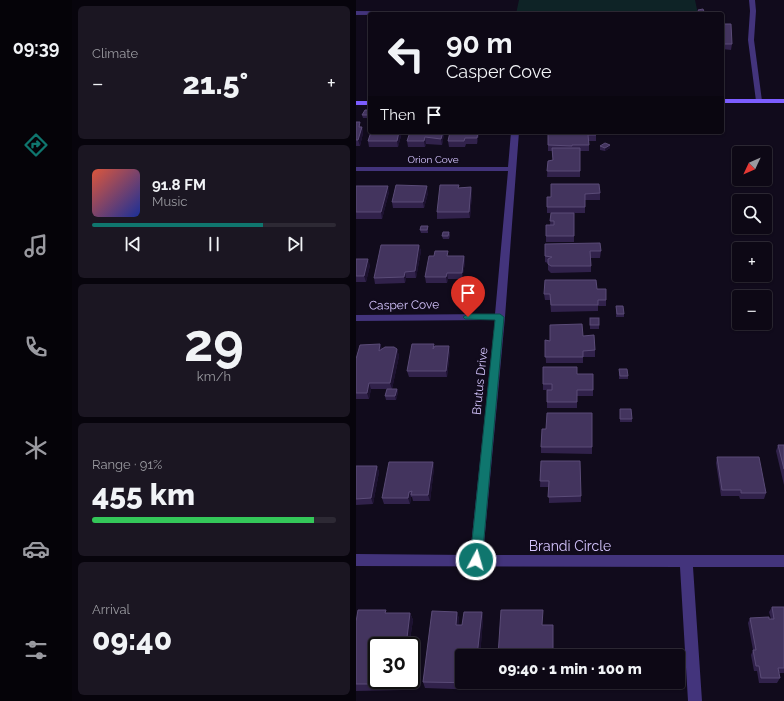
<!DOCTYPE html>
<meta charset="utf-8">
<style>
:root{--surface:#0d0815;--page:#1b1622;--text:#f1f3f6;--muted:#9a9aa0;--line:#2d2934;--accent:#0f766e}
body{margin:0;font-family:Raleway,sans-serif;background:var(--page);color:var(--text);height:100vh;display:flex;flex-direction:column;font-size:15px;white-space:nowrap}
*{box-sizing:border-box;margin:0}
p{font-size:13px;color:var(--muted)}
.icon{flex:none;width:22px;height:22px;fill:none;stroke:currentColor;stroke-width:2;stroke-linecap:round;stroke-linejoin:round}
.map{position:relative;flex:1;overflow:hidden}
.details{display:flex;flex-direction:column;gap:6px;padding:6px;background:#07040c;width:284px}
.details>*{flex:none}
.top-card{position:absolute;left:12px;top:12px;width:356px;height:122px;border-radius:4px;box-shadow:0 1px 3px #0004,0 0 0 1px var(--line);background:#0d0815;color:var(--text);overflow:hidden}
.needle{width:26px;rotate:226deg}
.tools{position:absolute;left:376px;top:146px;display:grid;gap:8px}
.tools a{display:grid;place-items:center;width:40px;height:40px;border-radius:4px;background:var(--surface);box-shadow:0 1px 3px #0004,0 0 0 1px var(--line);font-size:20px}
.speed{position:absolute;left:12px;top:637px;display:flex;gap:8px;font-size:20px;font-weight:700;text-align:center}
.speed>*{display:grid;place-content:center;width:52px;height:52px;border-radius:50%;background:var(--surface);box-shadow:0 1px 3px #0004,0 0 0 1px var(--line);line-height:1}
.speed .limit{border:2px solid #111;border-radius:6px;background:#fff;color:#111}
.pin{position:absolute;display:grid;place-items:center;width:34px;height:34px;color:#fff;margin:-41px -17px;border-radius:50% 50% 50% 0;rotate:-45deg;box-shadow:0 0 4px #0007}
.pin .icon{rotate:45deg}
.me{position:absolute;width:44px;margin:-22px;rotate:6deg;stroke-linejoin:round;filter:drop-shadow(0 0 3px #0008)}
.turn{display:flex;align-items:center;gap:14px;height:84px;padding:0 12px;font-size:18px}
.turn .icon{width:52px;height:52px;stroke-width:2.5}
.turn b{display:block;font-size:28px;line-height:34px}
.then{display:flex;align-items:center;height:38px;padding:0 12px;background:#0003;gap:8px;font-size:15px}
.big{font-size:30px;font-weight:800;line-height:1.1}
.details .widget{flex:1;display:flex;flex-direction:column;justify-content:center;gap:6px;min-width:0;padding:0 14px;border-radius:6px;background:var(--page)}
.details .dial{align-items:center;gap:0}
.dial b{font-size:52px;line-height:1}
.song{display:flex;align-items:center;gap:12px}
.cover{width:48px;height:48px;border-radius:6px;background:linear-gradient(135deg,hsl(10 70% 55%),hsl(230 70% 35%))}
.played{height:4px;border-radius:2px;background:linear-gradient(90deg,var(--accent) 70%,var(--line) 70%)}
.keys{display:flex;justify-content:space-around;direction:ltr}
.heat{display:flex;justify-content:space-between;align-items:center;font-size:22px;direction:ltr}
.charge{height:6px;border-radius:3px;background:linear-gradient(90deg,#34c759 91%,var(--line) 0)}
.trip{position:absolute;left:99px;top:649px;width:230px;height:40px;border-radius:4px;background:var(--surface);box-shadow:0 1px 3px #0004,0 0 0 1px var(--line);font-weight:800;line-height:40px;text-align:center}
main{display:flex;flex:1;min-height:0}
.dock{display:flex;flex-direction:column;width:72px;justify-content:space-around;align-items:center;background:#050308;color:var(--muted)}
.dock .icon{width:28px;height:28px}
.dock .selected{color:var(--accent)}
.dock b{font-size:18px;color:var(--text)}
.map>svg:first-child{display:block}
.green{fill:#0e2326}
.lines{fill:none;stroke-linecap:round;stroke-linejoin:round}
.lane{fill:#43347c;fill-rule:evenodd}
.street{fill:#43347c;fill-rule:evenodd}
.secondary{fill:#7c5dff;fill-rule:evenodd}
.wall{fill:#31224b}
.shaded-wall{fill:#1d1230}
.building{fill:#43345e;stroke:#5a4b77}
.route{fill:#0f766e;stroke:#0a4d48}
.labels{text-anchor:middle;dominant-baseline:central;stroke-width:4;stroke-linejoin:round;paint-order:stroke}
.far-street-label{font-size:10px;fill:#d6c6ff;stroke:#110b1c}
.street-label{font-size:12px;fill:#d6c6ff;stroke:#110b1c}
.near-street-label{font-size:14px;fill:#d6c6ff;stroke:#110b1c}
</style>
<main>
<nav class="dock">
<b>09:39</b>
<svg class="icon selected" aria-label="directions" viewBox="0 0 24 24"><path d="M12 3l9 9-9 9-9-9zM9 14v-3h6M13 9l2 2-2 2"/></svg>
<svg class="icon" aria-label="music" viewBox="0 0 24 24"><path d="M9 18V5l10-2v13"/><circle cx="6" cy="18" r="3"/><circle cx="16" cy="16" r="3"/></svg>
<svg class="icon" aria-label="phone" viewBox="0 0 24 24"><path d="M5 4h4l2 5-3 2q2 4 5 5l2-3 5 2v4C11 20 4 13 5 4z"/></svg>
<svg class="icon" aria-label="climate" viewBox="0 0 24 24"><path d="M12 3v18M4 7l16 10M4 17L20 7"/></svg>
<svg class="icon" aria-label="car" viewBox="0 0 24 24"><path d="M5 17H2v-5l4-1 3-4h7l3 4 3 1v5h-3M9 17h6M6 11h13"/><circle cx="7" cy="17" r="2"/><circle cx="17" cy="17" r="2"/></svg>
<svg class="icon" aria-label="filters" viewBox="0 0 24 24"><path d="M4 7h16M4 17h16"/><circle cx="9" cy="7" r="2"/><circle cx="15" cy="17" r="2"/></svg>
</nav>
<section class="details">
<div class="widget"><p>Climate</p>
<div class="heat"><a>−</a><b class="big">21.5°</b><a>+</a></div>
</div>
<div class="widget">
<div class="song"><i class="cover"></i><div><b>91.8 FM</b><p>Music</p></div></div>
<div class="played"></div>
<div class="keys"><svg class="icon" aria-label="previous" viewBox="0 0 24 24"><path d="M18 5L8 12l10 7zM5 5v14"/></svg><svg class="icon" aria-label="pause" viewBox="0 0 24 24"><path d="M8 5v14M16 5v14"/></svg><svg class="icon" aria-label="next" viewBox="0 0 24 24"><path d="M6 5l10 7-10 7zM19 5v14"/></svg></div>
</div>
<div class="widget dial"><b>29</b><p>km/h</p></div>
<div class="widget"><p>Range · 91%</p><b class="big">455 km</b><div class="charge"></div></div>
<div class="widget"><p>Arrival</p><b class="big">09:40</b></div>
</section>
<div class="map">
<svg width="428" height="701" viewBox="0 0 428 701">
<rect width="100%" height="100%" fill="#110b1c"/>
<!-- green -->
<path class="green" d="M163,0H339L342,14H160Z"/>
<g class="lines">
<!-- lane -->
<g class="lane">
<path d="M393,0H399L400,11L398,40L406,101L403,103L400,101L392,40L394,11Z"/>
<path d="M0,11L116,12L119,14L0,15Z"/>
</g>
<!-- street -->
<path class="street" d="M155,132H163L149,317L127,555H428V567H337L346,701H332L324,567L0,566V554L114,555L139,320L0,321V315L139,314L152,171H0V167H152Z"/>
<!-- secondary -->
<g class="secondary">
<rect x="366" y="99" width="62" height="4"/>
<rect x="0" y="101" width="14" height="4"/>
</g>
</g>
<!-- wall -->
<g class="wall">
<path d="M366,24L376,44L375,50L366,49Z"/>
<path d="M14,110V118H7L6,115Z"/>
<path d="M0,122L5,127H6L7,133L4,146H0Z"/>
<path d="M46,132L42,147H13L12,141Z"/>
<path d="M192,132H240V141H233V151H224V177H191L192,161L197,160L196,151H192Z"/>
<path d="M123,133L121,144H110L109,147H93L92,141Z"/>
<path d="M88,134L86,145L70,144L69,147H52L51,141Z"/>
<path d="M254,145V148L249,151L244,150V146Z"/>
<path d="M195,184L244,193V200H229V213H218V242H190V236L194,225L195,213H191V197H195Z"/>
<path d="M0,186L33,192L26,219H0Z"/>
<path d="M115,187L116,194L114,218L81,219V212L103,188Z"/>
<path d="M72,193L68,208H37L36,202Z"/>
<path d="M72,229V233H65L64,230Z"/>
<path d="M93,232L94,235L93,239H87L86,236Z"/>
<path d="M189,244L245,251L244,258H235V272L195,273L192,270V263L189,262Z"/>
<path d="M63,245L65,251L60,278H50L49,283L19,284L18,278Z"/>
<path d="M108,256L109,263L106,279H92L91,283H70L69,277Z"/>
<path d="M0,259L14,265L10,282H0Z"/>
<path d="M241,289L250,300V306H242V311L195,312L194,300H189L188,294Z"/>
<path d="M260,306L268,314V317H260Z"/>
<rect x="234" y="318" width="9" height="11"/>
<path d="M227,336L239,350V357H227V363H190L189,340L194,341Z"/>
<path d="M24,344L26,349H41L43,356L36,389H41L42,392L40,400H30L29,396L31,389H15L13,399H0V359Z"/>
<path d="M78,347L94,352L91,377H53L51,371Z"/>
<path d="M263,369L272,376V379H263Z"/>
<path d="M221,374L237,390V396H221V408H191V390H187V384Z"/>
<path d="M264,409L276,419V422H264Z"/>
<path d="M236,413V454L185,453V447L190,429Z"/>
<path d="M422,445H428V485L420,451Z"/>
<path d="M361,457L410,493L408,499H384L383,496H365L360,463Z"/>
<path d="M185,461L225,496V502L193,503V487H184Z"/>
<path d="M77,462L78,468L74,501H57L56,497H55L54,504H28L26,498Z"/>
<path d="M0,466H21L23,472L17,504L0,505Z"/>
<path d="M416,607H428V673H423L424,678L421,683H403L401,671H398L395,655L397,650L392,623L394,618L415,619L413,612Z"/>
<path d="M101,612L103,619L102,625H106L126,612L127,619L124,656H106L124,682V690L69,688L67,682Z"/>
<path d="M54,613L57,620L53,646H21V680H49L47,690L0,691V622Z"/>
</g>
<!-- shaded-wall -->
<g class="shaded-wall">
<path d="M6,127L7,133L4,146L2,140Z"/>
<path d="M43,132H46L42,147L41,141Z"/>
<path d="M87,132H88V134L86,145L85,139Z"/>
<path d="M122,132H123V133L121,144V138Z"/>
<path d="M69,137L70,144L69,147L68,141Z"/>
<path d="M254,145V148L249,151V148Z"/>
<path d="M32,186L33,192L26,219L25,212Z"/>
<path d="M71,186L72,193L68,208L67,202Z"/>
<path d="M115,187L116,194L114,218L113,212Z"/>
<path d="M63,245L65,251L60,278L59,271Z"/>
<path d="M108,256L109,263L106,279V273Z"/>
<path d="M12,259L14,265L10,282L8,276Z"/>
<path d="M49,272L50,278L49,283L48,277Z"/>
<path d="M91,273L92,279L91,283L90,277Z"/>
<path d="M24,344L26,351H23Z"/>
<path d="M93,346L94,352L91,377L90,371Z"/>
<path d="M41,349L43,356L36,389L34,383Z"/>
<path d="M13,383L15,389L13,399L11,393Z"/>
<path d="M41,389L42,392L40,400L39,396Z"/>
<path d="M77,462L78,468L74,501L72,495Z"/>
<path d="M21,466L23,472L17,504L15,498Z"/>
<path d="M53,492L55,497L54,504L52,498Z"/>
<path d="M101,612L103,619L102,632L100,625Z"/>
<path d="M126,612L127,619L124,656H121Z"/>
<path d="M54,613L57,620L53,646H50Z"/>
<path d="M45,680H49L47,690L45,684Z"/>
<path d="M122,682H124V690L122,683Z"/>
</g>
<!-- building -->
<g class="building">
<path d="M347,9L349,14H344L342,10Z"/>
<path d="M366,24H375L376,44H366Z"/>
<path d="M9,110H14V112L13,115H6Z"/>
<path d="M0,122H4L3,127H6L2,140H0Z"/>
<path d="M15,132H43L41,141H12Z"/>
<path d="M54,132H87L85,139L69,137L68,141H51Z"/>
<path d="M94,132H122L121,138H109L108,141H92Z"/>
<path d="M192,132H240V135H232L233,145H216V146L192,145Z"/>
<path d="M249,143L254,145L249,148L244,146Z"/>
<path d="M196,148H224V171H191L192,161L197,160Z"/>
<path d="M195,184H243L244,193L229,194V207H191V197H195Z"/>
<path d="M40,185L71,186L67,202H36Z"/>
<path d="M84,185H103L102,188L115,187L113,212H81Z"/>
<path d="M0,186H32L25,212H0Z"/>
<path d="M195,213H218V236H190V225H198V221H194Z"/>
<path d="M65,226H72L71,230H64Z"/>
<path d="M87,232H93L92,236H86Z"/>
<path d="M244,243L245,251H234L235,266H195L192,264V259L196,257L189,256V244Z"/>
<path d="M25,245H63L59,271L49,272L48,277L18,278Z"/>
<path d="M79,251H92L91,256H108L106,273H91L90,277H69L73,256H78Z"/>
<path d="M0,259H12L8,276H0Z"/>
<path d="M189,280H240L241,289H250V300H242V305H195L194,294H188Z"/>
<path d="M260,306H267L268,314H261Z"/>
<rect x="234" y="318" width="9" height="7"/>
<path d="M226,324L227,336L238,335L239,350L227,351V357H189V340L194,341V325Z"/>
<path d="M24,344L23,351L29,347H38L41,349L34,383H13L11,393H0V359L4,345Z"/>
<path d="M56,344H78L77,349L79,346H93L90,371H51Z"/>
<path d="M187,367H221V374H237V390H221V402H191V390H196V384H187Z"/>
<path d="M263,369H271L272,376H264Z"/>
<path d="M31,389H41L39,396H29Z"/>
<path d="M264,409H275L276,419H264Z"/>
<path d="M191,413H236V447H185L186,429H190Z"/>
<path d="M422,445H428V469Z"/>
<path d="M361,457H403L410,493H385V490H366Z"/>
<path d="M185,461H224L225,496L192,497L193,481H184Z"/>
<path d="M33,462H77L72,495H55L56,491L53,492L52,498H26Z"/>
<path d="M0,466H21L15,498L0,499Z"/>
<path d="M416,607H428V668H422L424,678H405L403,666H400L397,650H400L394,618L413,617V619H418Z"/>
<path d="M2,610H30L29,613H54L50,646H21V680H45V684H0V622Z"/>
<path d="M145,610H187L186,625H197V656H142Z"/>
<path d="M76,611L101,612L100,625H106L108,612H126L121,656H106V682H122V683L67,682Z"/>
</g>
<!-- route -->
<path class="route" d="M112,314H144L148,317L126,560L124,564L120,566L116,564L114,560L139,320L109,319L107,317Z"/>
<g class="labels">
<!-- far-street labels -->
<g class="far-street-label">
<text x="77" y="159">Orion Cove</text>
</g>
<!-- street labels -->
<g class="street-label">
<text transform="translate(48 305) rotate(-1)">Casper Cove</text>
<text transform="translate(124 381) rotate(-84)">Brutus Drive</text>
</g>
<!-- near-street labels -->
<g class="near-street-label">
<text x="214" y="546">Brandi Circle</text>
</g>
</g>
</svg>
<div class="tools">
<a><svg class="needle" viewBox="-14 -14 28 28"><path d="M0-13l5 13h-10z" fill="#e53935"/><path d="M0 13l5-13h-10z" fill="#9a9aa0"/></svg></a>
<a><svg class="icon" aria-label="search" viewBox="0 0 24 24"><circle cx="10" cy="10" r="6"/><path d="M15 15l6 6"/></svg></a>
<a>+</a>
<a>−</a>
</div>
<div class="speed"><div class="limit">30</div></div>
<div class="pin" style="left:112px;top:317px;background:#d93025"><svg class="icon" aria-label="arrive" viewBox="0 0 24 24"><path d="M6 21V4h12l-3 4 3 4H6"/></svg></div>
<svg class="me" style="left:120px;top:560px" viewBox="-20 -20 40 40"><circle r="17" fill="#0f766e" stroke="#fff" stroke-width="3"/><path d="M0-11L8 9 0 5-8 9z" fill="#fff"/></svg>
<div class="trip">09:40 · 1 min · 100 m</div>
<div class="top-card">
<div class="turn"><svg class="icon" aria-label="left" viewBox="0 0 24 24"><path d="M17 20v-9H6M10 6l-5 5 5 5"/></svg><div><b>90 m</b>Casper Cove</div></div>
<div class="then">Then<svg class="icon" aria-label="arrive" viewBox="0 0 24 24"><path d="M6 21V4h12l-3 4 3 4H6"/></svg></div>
</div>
</div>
</main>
